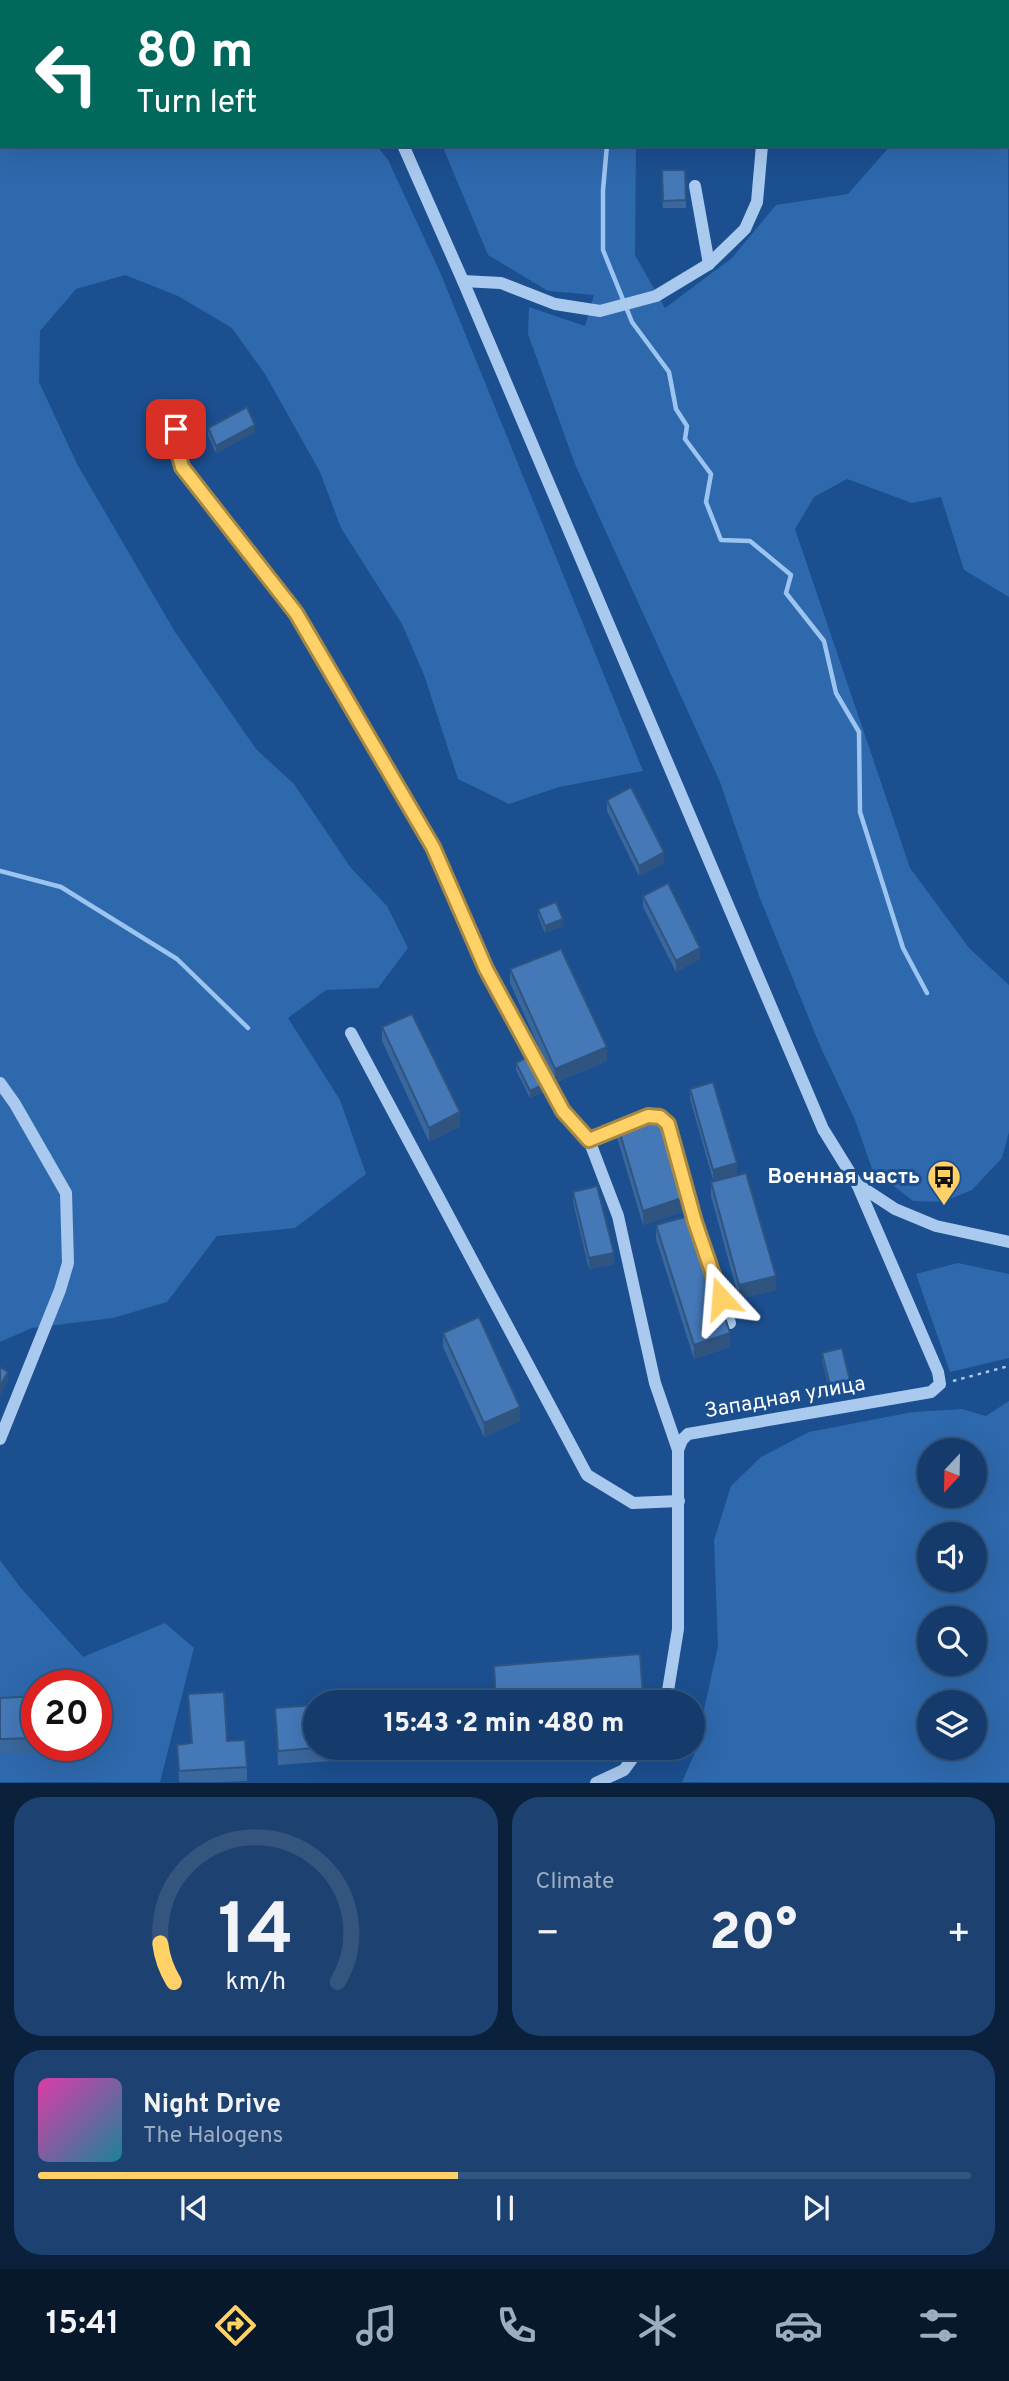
<!DOCTYPE html>
<meta charset="utf-8">
<style>
:root{--surface:#143b6b;--page:#1d4271;--text:#f1f3f6;--muted:#9dadc1;--line:#33557e;--accent:#ffd166}
body{margin:0;font-family:Overpass,sans-serif;background:var(--page);color:var(--text);height:100vh;display:flex;flex-direction:column;font-size:26px;white-space:nowrap}
*{box-sizing:border-box;margin:0}
p{font-size:23px;color:var(--muted)}
.icon{flex:none;width:38px;height:38px;fill:none;stroke:currentColor;stroke-width:2;stroke-linecap:round;stroke-linejoin:round}
.map{position:relative;height:1783px;overflow:hidden}
.side{display:flex;flex-direction:column;gap:14px;padding:14px;background:#0b203b;flex:1}
.side>*{flex:none}
.banner{position:absolute;left:0px;top:0px;width:1010px;height:147px;box-shadow:0 7px 28px #0002,0 0 0 2px var(--line);background:#00695c;color:#fff;overflow:hidden}
.needle{width:46px;rotate:202deg}
.buttons{position:absolute;left:917px;top:1438px;display:grid;gap:14px}
.buttons a{display:grid;place-items:center;width:70px;height:70px;border-radius:50%;background:var(--surface);box-shadow:0 7px 28px #0002,0 0 0 2px var(--line);font-size:35px}
.speed{position:absolute;left:21px;top:1670px;display:flex;gap:14px;font-size:35px;font-weight:700;text-align:center}
.speed>*{display:grid;place-content:center;width:91px;height:91px;border-radius:50%;background:var(--surface);box-shadow:0 7px 28px #0002,0 0 0 2px var(--line);line-height:1}
.speed .limit{border:10px solid #d22;background:#fff;color:#111}
.pin{position:absolute;display:grid;place-items:center;width:60px;height:60px;color:#fff;margin:-30px;border-radius:14px;box-shadow:0 4px 10px #0006}
.me{position:absolute;width:77px;margin:-38px;rotate:341deg;stroke-linejoin:round;filter:drop-shadow(0 0 5px #0008)}
.turn{display:flex;align-items:center;gap:24px;height:147px;padding:0 21px;font-size:32px}
.turn .icon{width:91px;height:91px;stroke-width:2.5}
.turn b{display:block;font-size:49px;line-height:60px}
.big{font-size:52px;font-weight:800;line-height:1.1}
.side .widget{flex:1;display:flex;flex-direction:column;justify-content:center;gap:10px;min-width:0;padding:0 24px;border-radius:28px;background:var(--page)}
.side .dial{align-items:center;gap:0}
.dial svg{height:182px;overflow:visible;fill:none;stroke:var(--line);stroke-width:7;stroke-linecap:round;text-anchor:middle}
.dial text{fill:var(--text);stroke:none}
.song{display:flex;align-items:center;gap:21px}
.cover{width:84px;height:84px;border-radius:10px;background:linear-gradient(135deg,hsl(320 70% 55%),hsl(190 70% 35%))}
.played{height:7px;border-radius:4px;background:linear-gradient(90deg,var(--accent) 45%,var(--line) 45%)}
.keys{display:flex;justify-content:space-around;direction:ltr}
.heat{display:flex;justify-content:space-between;align-items:center;font-size:38px;direction:ltr}
.side .tiles{flex:1;display:grid;gap:14px;grid-template-columns:1fr 1fr}
.widget:last-child{grid-column:span 2}
.trip{position:absolute;left:303px;top:1690px;width:402px;height:70px;border-radius:35px;background:var(--surface);box-shadow:0 7px 28px #0002,0 0 0 2px var(--line);font-weight:800;line-height:70px;text-align:center}
.dock{display:flex;height:112px;justify-content:space-around;align-items:center;background:#08182b;color:var(--muted)}
.dock .icon{width:49px;height:49px}
.dock .current{color:var(--accent)}
.dock b{font-size:32px;color:var(--text)}
.map>svg:first-child{display:block}
.green{fill:#2e69ad;fill-rule:evenodd}
.lines{fill:none;stroke-linecap:round;stroke-linejoin:round}
.stream{stroke:#9cc4f0;stroke-width:4.5}
.path{stroke:#a9c9ee;stroke-width:2.5;stroke-dasharray:3.5 5;stroke-linecap:butt}
.minor{stroke:#a9c9ee;stroke-width:12}
.wall{fill:#3a679d}
.shaded-wall{fill:#305480}
.building{fill:#4478b7;stroke:#305480;stroke-width:2}
.route-casing{stroke:#a68842;stroke-width:18}
.route{stroke:#ffd166;stroke-width:12}
.labels{text-anchor:middle;dominant-baseline:central;stroke-width:6;stroke-linejoin:round;paint-order:stroke}
.poi-label{font-size:21px;font-weight:bold;fill:#fff;stroke:#1b4f8f;text-anchor:end}
.street-label{font-size:21px;fill:#fff;stroke:#1b4f8f}
</style>
<div class="map">
<svg width="1009" height="1783" viewBox="0 0 1009 1783">
<rect width="100%" height="100%" fill="#1b4f8f"/>
<!-- green -->
<g class="green">
<path d="M1008,85L1009,597L964,570L941,497L912,503L847,479L814,497L795,529L910,868L969,948L1009,985V1132L1002,1158L972,1190L942,1202L913,1201L872,1169L855,1120L821,1048L759,896L720,782L575,464L528,334L529,307L585,326L594,295L548,291L488,255L442,145H636L635,255L665,308L732,258L776,205L848,194L891,145H1008Z"/>
<path d="M0,116H2V145H376L388,160L440,272L643,771L559,787L509,804L458,779L424,675L402,624L341,528L320,472L265,374L232,328L178,296L125,275L76,289L40,331L39,382L77,464L175,632L256,749L294,784L351,868L387,906L408,948L378,988L326,990L288,1018L340,1100L366,1174L295,1228L217,1236L167,1302L113,1318L32,1328L0,1342Z"/>
<path d="M958,1263L1009,1274V1358L950,1372L916,1274Z"/>
<path d="M1009,1401V1782H682L694,1755L718,1646L714,1540L731,1486L761,1457L809,1432L913,1412L962,1409L986,1416ZM929,1451H975V1496H929ZM929,1535H975V1580H929ZM929,1619H975V1664H929ZM929,1703H975V1748H929Z"/>
<path d="M0,1560L20,1587L83,1657L165,1623L194,1648L160,1782H0ZM37,1685H96V1745H37Z"/>
</g>
<g class="lines">
<!-- stream -->
<g class="stream">
<path d="M521,0L523,2"/>
<path d="M607,145L603,190V250L632,322L669,372L676,409L687,426L685,439L711,474L706,502L721,540L750,541L791,575L786,593L824,641L836,693L859,732L860,812L903,948L927,993"/>
<path d="M0,871L61,887L177,959L248,1028"/>
</g>
<!-- path -->
<g class="path">
<path d="M972,0L982,2"/>
<path d="M1008,6H1009"/>
<path d="M953,1381L1009,1366"/>
</g>
<!-- minor -->
<g class="minor">
<path d="M343,0L344,2"/>
<path d="M563,0L565,2"/>
<path d="M787,2L788,0"/>
<path d="M403,145L463,281L823,1129L857,1184L895,1209L936,1226L1009,1242"/>
<path d="M695,186L709,264"/>
<path d="M463,281L501,283L555,304L600,311L656,296L709,264L745,229L757,202L762,145"/>
<path d="M176,413V444L182,467L296,613L434,847L486,969L563,1111L589,1140L618,1216L655,1383L678,1450"/>
<path d="M351,1033L587,1475L633,1503L679,1501"/>
<path d="M0,1083L15,1104L66,1193L68,1263L60,1290L0,1439"/>
<path d="M652,1117H660L668,1124L695,1222L730,1323"/>
<path d="M589,1140L631,1123"/>
<path d="M666,1703L678,1629V1450L682,1440L688,1434L931,1392L940,1384L938,1372L857,1184"/>
<path d="M596,1783L624,1770L640,1748"/>
</g>
</g>
<!-- wall -->
<g class="wall">
<path d="M662,170H685L686,208H663Z"/>
<path d="M208,428L255,432L216,453L208,435Z"/>
<path d="M607,800L664,863L639,876L607,811Z"/>
<path d="M643,896L700,959L676,972L643,907Z"/>
<path d="M538,909L563,926L545,933L538,916Z"/>
<path d="M510,969L607,1061L555,1083L510,983Z"/>
<path d="M382,1027L460,1126L429,1142L382,1041Z"/>
<path d="M516,1063L545,1091L530,1098L516,1070Z"/>
<path d="M690,1089L737,1174L713,1180L690,1099Z"/>
<path d="M616,1120L688,1210L643,1225L616,1134Z"/>
<path d="M711,1182L776,1290L739,1299L711,1196Z"/>
<path d="M573,1192L614,1264L589,1269L573,1202Z"/>
<path d="M656,1225L730,1347L694,1359L656,1239Z"/>
<path d="M443,1333L520,1421L484,1437L443,1347Z"/>
<path d="M822,1353L851,1392L831,1397L822,1360Z"/>
<path d="M494,1666L643,1696V1703H495Z"/>
<path d="M188,1694L247,1767V1781L221,1782H179L177,1745L191,1743Z"/>
<path d="M37,1696V1745H61V1751L0,1754V1698Z"/>
<path d="M275,1708L315,1748H469V1751L278,1765Z"/>
</g>
<!-- shaded-wall -->
<g class="shaded-wall">
<path d="M255,425V432L216,453V446Z"/>
<path d="M664,852V863L639,876V866Z"/>
<path d="M563,919V926L545,933V926Z"/>
<path d="M700,948V959L676,972V961Z"/>
<path d="M607,1047V1061L555,1083V1069Z"/>
<path d="M545,1084V1091L530,1098V1091Z"/>
<path d="M460,1112V1126L429,1142V1128Z"/>
<path d="M737,1163V1174L713,1180V1170Z"/>
<path d="M688,1196V1210L643,1225V1211Z"/>
<path d="M614,1253V1264L589,1269V1258Z"/>
<path d="M776,1276V1290L739,1299V1285Z"/>
<path d="M730,1333V1347L694,1359V1345Z"/>
<path d="M8,1372V1382L0,1396V1386Z"/>
<path d="M851,1385V1392L831,1397V1390Z"/>
<path d="M520,1407V1421L484,1437V1423Z"/>
</g>
<!-- building -->
<g class="building">
<path d="M748,0H771V2H754Z"/>
<path d="M662,170H685L686,200L663,201Z"/>
<path d="M247,407L255,425L216,446L208,428Z"/>
<path d="M631,787L664,852L639,866L607,800Z"/>
<path d="M668,883L700,948L676,961L643,896Z"/>
<path d="M556,902L563,919L545,926L538,909Z"/>
<path d="M561,949L607,1047L555,1069L510,969Z"/>
<path d="M412,1014L460,1112L429,1128L382,1027Z"/>
<path d="M531,1055L545,1084L530,1091L516,1063Z"/>
<path d="M713,1082L737,1163L713,1170L690,1089Z"/>
<path d="M661,1107L688,1196L643,1211L616,1120Z"/>
<path d="M746,1173L776,1276L739,1285L711,1182Z"/>
<path d="M597,1186L614,1253L589,1258L573,1192Z"/>
<path d="M692,1215L730,1333L694,1345L656,1225Z"/>
<path d="M479,1317L520,1407L484,1423L443,1333Z"/>
<path d="M842,1348L851,1385L831,1390L822,1353Z"/>
<path d="M0,1367L8,1372L0,1386Z"/>
<path d="M640,1654L643,1696L561,1703H496L494,1666Z"/>
<path d="M224,1692L227,1741L245,1740L247,1767L179,1771L177,1745L192,1743L188,1694Z"/>
<path d="M466,1694L467,1703H351Z"/>
<path d="M37,1696V1738L0,1739V1698Z"/>
<path d="M315,1705V1748L278,1751L275,1708Z"/>
</g>
<g class="lines">
<!-- route casing -->
<g class="route-casing">
<path id="route" d="M176,429V444L182,467L296,613L433,847L486,969L563,1111L589,1140L648,1116L660,1117L668,1124L695,1222L721,1298"/>
</g>
<!-- route -->
<use href="#route" class="route"/>
</g>
<!-- icons -->
<defs>
<g id="bus-pin" transform="scale(1.75)"><path d="M0 17L-7.5 6A9.5 9.5 0 1 1 7.5 6Z" fill="#ffd166" stroke="#1b4f8f"/><path d="M-5-6H5V4H4V6H2V4H-2V6H-4V4H-5ZM-3.5-4V0h7V-4ZM-3.5 1.2v1.5H-2V1.2ZM2 1.2v1.5H3.5V1.2Z" fill="#111"/></g>
</defs>
<g fill-rule="evenodd">
<use href="#bus-pin" x="944" y="1177"/>
</g>
<g class="labels">
<!-- poi labels -->
<g class="poi-label">
<text x="920" y="1177">Военная часть</text>
</g>
<!-- street labels -->
<g class="street-label">
<text transform="translate(785 1398) rotate(-10)">Западная улица</text>
</g>
</g>
</svg>
<div class="buttons">
<a><svg class="needle" viewBox="-14 -14 28 28"><path d="M0-13l5 13h-10z" fill="#e53935"/><path d="M0 13l5-13h-10z" fill="#9dadc1"/></svg></a>
<a><svg class="icon" aria-label="sound" viewBox="0 0 24 24"><path d="M4 9h4l5-4v14l-5-4H4zM17 9q2 3 0 6"/></svg></a>
<a><svg class="icon" aria-label="search" viewBox="0 0 24 24"><circle cx="10" cy="10" r="6"/><path d="M15 15l6 6"/></svg></a>
<a><svg class="icon" aria-label="layers" viewBox="0 0 24 24"><path d="M12 4l9 5-9 5-9-5zM3 14l9 5 9-5"/></svg></a>
</div>
<div class="speed"><div class="limit">20</div></div>
<div class="pin" style="left:176px;top:429px;background:#d93025"><svg class="icon" aria-label="arrive" viewBox="0 0 24 24"><path d="M6 21V4h12l-3 4 3 4H6"/></svg></div>
<svg class="me" style="left:721px;top:1298px" viewBox="-20 -20 40 40"><path d="M0-17L14 15 0 8-14 15z" fill="#ffd166" stroke="#fff" stroke-width="4"/></svg>
<div class="trip">15:43 · 2 min · 480 m</div>
<div class="banner">
<div class="turn"><svg class="icon" aria-label="left" viewBox="0 0 24 24"><path d="M17 20v-9H6M10 6l-5 5 5 5"/></svg><div><b>80 m</b>Turn left</div></div>
</div>
</div>
<section class="side">
<div class="tiles">
<div class="widget dial"><svg viewBox="0 0 100 80">
<path d="M14 69A42 42 0 1 1 86 69"/>
<path d="M14 69A42 42 0 0 1 8 52" stroke="#ffd166"/>
<text x="50" y="56" font-size="32" font-weight="700">14</text>
<text x="50" y="72" font-size="11">km/h</text>
</svg></div>
<div class="widget"><p>Climate</p>
<div class="heat"><a>−</a><b class="big">20°</b><a>+</a></div>
</div>
<div class="widget">
<div class="song"><i class="cover"></i><div><b>Night Drive</b><p>The Halogens</p></div></div>
<div class="played"></div>
<div class="keys"><svg class="icon" aria-label="previous" viewBox="0 0 24 24"><path d="M18 5L8 12l10 7zM5 5v14"/></svg><svg class="icon" aria-label="pause" viewBox="0 0 24 24"><path d="M8 5v14M16 5v14"/></svg><svg class="icon" aria-label="next" viewBox="0 0 24 24"><path d="M6 5l10 7-10 7zM19 5v14"/></svg></div>
</div>
</div>
</section>
<nav class="dock">
<b>15:41</b>
<svg class="icon current" aria-label="directions" viewBox="0 0 24 24"><path d="M12 3l9 9-9 9-9-9zM9 14v-3h6M13 9l2 2-2 2"/></svg>
<svg class="icon" aria-label="music" viewBox="0 0 24 24"><path d="M9 18V5l10-2v13"/><circle cx="6" cy="18" r="3"/><circle cx="16" cy="16" r="3"/></svg>
<svg class="icon" aria-label="phone" viewBox="0 0 24 24"><path d="M5 4h4l2 5-3 2q2 4 5 5l2-3 5 2v4C11 20 4 13 5 4z"/></svg>
<svg class="icon" aria-label="climate" viewBox="0 0 24 24"><path d="M12 3v18M4 7l16 10M4 17L20 7"/></svg>
<svg class="icon" aria-label="car" viewBox="0 0 24 24"><path d="M5 17H2v-5l4-1 3-4h7l3 4 3 1v5h-3M9 17h6M6 11h13"/><circle cx="7" cy="17" r="2"/><circle cx="17" cy="17" r="2"/></svg>
<svg class="icon" aria-label="filters" viewBox="0 0 24 24"><path d="M4 7h16M4 17h16"/><circle cx="9" cy="7" r="2"/><circle cx="15" cy="17" r="2"/></svg>
</nav>
